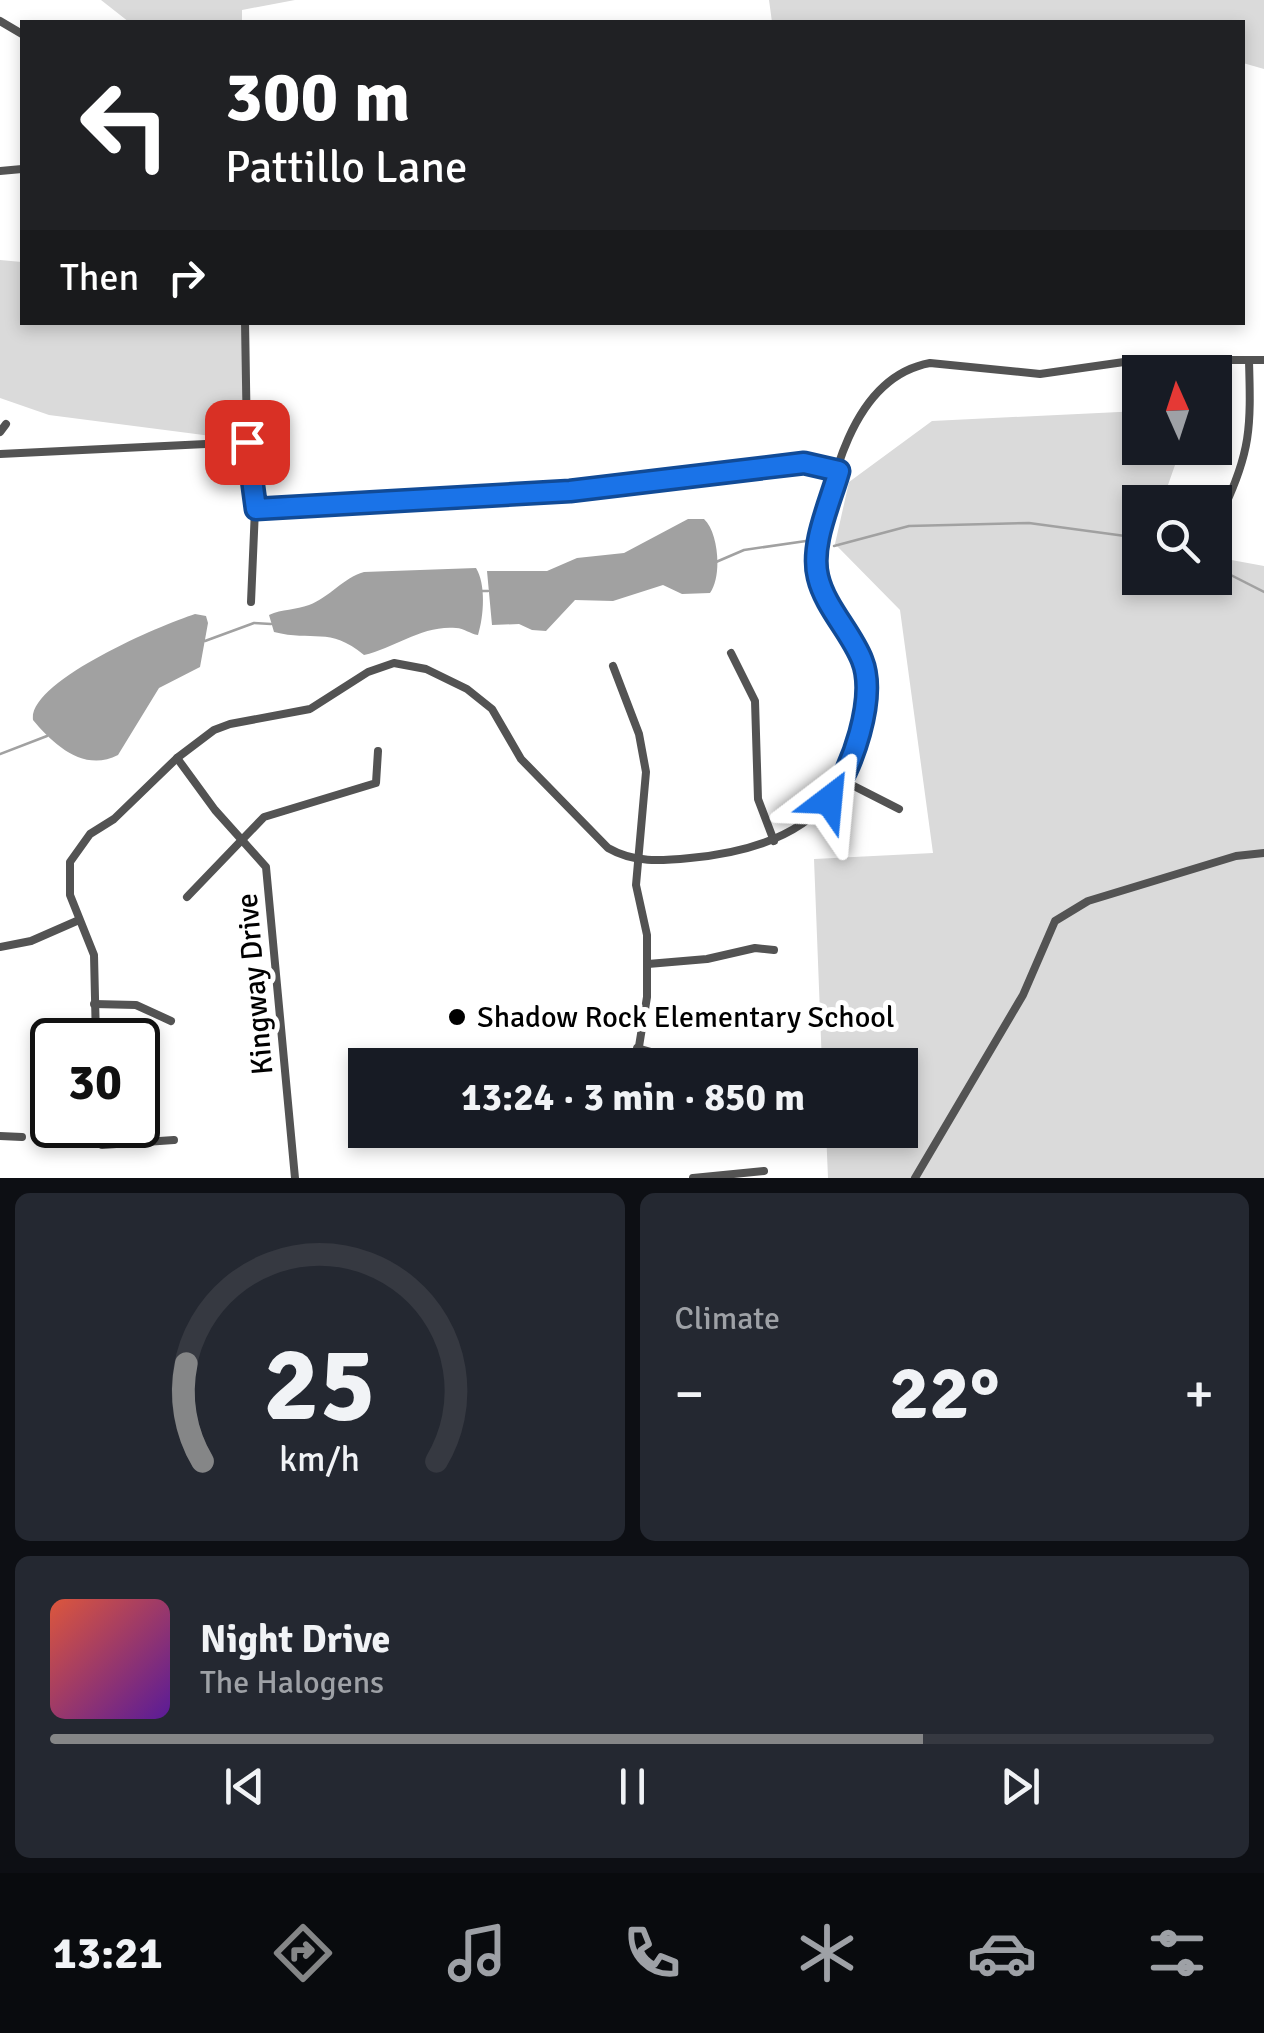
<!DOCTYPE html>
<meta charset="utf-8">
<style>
:root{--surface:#171b24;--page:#242831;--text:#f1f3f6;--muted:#9ea1a6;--line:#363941;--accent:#858687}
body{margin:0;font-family:Signika,sans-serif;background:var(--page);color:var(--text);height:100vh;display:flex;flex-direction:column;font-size:38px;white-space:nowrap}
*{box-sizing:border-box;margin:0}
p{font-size:32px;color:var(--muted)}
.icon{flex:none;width:55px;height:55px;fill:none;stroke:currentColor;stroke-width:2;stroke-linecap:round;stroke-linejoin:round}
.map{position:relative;height:1178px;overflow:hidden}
.drawer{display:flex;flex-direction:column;gap:15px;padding:15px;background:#0d0f14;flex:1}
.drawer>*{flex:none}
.banner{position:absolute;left:20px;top:20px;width:1225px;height:305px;border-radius:0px;box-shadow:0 5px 15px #0003;background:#202124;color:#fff;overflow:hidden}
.needle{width:65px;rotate:357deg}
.fabs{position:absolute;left:1122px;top:355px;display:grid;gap:20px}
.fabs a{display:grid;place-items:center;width:110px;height:110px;border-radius:0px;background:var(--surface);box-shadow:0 5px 15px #0003;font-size:50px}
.speed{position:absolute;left:30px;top:1018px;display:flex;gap:20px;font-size:50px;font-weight:700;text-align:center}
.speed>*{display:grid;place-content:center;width:130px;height:130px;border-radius:50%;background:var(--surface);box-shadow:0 5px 15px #0003;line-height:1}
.speed .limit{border:5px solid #111;border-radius:15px;background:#fff;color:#111}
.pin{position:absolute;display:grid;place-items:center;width:85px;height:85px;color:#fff;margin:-42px;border-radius:20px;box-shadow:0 5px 15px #0006}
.me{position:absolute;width:110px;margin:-55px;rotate:29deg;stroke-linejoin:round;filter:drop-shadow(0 0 8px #0008)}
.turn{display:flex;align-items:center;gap:35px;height:210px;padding:0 40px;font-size:45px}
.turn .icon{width:130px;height:130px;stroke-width:2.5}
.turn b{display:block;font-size:70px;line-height:85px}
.then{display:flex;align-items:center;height:95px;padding:0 40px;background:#0003;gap:20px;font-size:38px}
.big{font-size:75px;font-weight:700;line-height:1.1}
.drawer .tile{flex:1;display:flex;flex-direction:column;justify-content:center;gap:15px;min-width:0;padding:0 35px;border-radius:15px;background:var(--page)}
.drawer .dial{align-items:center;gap:0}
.dial svg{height:260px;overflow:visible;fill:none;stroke:var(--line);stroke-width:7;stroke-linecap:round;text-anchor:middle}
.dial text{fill:var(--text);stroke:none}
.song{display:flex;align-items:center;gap:30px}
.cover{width:120px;height:120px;border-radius:15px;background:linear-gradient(135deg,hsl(10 70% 55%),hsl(270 70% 35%))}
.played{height:10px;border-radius:5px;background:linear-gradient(90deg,var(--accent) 75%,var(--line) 75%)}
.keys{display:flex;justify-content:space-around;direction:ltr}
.heat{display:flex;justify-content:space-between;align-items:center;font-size:55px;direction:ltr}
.drawer .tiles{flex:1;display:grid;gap:15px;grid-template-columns:1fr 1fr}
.tile:last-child{grid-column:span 2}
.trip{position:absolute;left:348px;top:1048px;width:570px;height:100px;border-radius:0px;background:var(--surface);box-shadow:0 5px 15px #0003;font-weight:700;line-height:100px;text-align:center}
.menu{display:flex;height:160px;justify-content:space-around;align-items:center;background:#090b0e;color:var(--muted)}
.menu .icon{width:70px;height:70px}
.menu .active{color:var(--accent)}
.menu b{font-size:45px;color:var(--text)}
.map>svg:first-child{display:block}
.green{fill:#dadada}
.water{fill:#a1a1a1}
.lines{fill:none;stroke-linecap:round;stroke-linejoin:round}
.stream{stroke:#a1a1a1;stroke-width:2.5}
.minor{stroke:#535353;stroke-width:8}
.route-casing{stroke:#114b97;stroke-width:25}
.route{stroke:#1a73e8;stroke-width:18}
.poi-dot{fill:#000;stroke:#fff;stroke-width:4}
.labels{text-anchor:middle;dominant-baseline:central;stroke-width:10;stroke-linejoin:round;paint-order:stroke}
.street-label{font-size:30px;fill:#000;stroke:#fff}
.poi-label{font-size:30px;fill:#000;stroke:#fff;text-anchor:start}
</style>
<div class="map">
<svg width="1264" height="1178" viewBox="0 0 1264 1178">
<rect width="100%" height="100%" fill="#fff"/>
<!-- green -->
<g class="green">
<path d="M101,0H295L242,10V22H129Z"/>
<path d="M769,0H1264V69L1243,63L1242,22H772Z"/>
<path d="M0,260L22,262V322L249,323L250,441L49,415L0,398Z"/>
<path d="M1140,411V448H1181L1162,502H1140V578H1215V557L1264,566V1178H828L826,1130H900V1065H822L814,859L933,853L900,610L835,544L849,482L932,421Z"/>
</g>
<!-- water -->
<g class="water">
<path d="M688,519H704C719,533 722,577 710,593L682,594L663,585L613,601L575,600L546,631L532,630L519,624L492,625L487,571H547L577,558L624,553Z"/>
<path d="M476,568C486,584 484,616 478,635C470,634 464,628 456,628C422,625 395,648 364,655C329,626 313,642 274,632L269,615C282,609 296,610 309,605C330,597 343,578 364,572Z"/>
<path d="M195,614L206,616L208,623L200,667L159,688L118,755C84,773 53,744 33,720C28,681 161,625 195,614Z"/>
</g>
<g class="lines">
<!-- stream -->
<g class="stream">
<path d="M834,546L909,526L1029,523L1140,538"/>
<path d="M716,562L744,550L806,541"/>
<path d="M1215,567L1264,592"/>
<path d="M482,591H488"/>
<path d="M205,641L254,623L271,624"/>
<path d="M0,754L47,736"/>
</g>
<!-- minor -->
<g class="minor">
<path d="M0,21L22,34"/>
<path d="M0,171L22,169"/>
<path d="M245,322L247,442L255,509L251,602"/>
<path d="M0,432L6,424"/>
<path d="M0,454L247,442"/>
<path d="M255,509L570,491L804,463L839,471"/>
<path d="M1222,512C1251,452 1251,427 1249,361"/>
<path d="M731,653L755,701L758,799L774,841"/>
<path d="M613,666L639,734L646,772L636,885L647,935V997L636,1065"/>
<path d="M177,758L215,810L266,867L295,1178"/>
<path d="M844,781L899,809"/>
<path d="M187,897L264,817L376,783L378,751"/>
<path d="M0,947L31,941L79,920"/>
<path d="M648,964L707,959L755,948L774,950"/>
<path d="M94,1004L136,1005L171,1021"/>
<path d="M96,1040L94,955L70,895V862L90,834L114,819L177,758L214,730L230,724L310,709L368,672L394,663L426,669L467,689L492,709L521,759L608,848C634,863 660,861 690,858C776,850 846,819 860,725C863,707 869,682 864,664C854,626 821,600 816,560C829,491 848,378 930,363L1040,374L1138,360H1264"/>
<path d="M637,1048L697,1065"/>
<path d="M706,1065L746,1060"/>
<path d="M101,1125L102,1145L174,1140"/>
<path d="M0,1136L22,1137"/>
<path d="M693,1178L764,1171"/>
<path d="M915,1178L1023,995L1055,921L1088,901L1236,856L1264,853"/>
</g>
</g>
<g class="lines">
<!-- route casing -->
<g class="route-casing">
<path id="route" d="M247,442L256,509L570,491L804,463L839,471C830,503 810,545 818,577C825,607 851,632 862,660C877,697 852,771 829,800"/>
</g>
<!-- route -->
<use href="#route" class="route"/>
</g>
<!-- markers -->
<circle class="poi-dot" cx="457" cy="1017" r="10"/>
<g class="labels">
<!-- street labels -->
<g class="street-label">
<text transform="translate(255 984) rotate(-95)">Kingway Drive</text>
</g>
<!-- poi labels -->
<g class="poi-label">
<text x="477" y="1017">Shadow Rock Elementary School</text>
</g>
</g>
</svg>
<div class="fabs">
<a><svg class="needle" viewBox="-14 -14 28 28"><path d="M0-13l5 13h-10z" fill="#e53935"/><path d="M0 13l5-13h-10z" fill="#9ea1a6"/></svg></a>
<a><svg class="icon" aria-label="search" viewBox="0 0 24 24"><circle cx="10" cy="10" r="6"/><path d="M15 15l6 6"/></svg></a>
</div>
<div class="speed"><div class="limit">30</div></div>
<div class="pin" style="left:247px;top:442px;background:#d93025"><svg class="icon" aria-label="arrive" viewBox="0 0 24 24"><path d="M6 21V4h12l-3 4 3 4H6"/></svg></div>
<svg class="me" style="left:829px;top:800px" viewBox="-20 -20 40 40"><path d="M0-17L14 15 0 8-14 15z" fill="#1a73e8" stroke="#fff" stroke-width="4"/></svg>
<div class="trip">13:24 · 3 min · 850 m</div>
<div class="banner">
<div class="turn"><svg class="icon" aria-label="left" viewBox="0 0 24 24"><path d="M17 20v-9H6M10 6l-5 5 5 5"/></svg><div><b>300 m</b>Pattillo Lane</div></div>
<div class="then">Then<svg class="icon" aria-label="right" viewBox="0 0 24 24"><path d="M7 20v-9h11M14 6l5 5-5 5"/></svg></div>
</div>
</div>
<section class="drawer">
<div class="tiles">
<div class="tile dial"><svg viewBox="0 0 100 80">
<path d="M14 69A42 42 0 1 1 86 69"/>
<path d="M14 69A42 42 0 0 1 9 39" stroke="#858687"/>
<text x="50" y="56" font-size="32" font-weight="700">25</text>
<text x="50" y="72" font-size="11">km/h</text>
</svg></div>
<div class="tile"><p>Climate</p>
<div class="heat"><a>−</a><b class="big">22°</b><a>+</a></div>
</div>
<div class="tile">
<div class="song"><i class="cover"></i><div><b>Night Drive</b><p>The Halogens</p></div></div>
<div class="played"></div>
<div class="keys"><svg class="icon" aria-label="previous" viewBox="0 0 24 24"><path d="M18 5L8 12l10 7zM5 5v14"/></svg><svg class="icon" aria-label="pause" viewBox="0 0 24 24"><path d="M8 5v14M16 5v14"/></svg><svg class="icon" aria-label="next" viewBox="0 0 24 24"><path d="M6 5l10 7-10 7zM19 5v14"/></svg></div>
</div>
</div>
</section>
<nav class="menu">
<b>13:21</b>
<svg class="icon active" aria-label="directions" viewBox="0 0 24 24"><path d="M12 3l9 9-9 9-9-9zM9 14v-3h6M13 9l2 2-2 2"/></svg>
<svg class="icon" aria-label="music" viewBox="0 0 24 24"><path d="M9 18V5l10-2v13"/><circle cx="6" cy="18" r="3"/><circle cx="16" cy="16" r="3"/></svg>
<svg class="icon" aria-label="phone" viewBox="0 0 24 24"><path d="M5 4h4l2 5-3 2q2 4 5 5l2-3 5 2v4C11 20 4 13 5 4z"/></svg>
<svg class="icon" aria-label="climate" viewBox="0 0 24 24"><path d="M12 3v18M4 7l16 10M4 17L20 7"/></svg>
<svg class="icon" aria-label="car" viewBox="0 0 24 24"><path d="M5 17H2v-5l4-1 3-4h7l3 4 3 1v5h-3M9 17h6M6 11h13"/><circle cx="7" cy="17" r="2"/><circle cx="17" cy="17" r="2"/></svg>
<svg class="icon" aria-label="filters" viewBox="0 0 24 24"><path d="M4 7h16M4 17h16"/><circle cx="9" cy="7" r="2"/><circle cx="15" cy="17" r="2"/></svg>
</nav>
